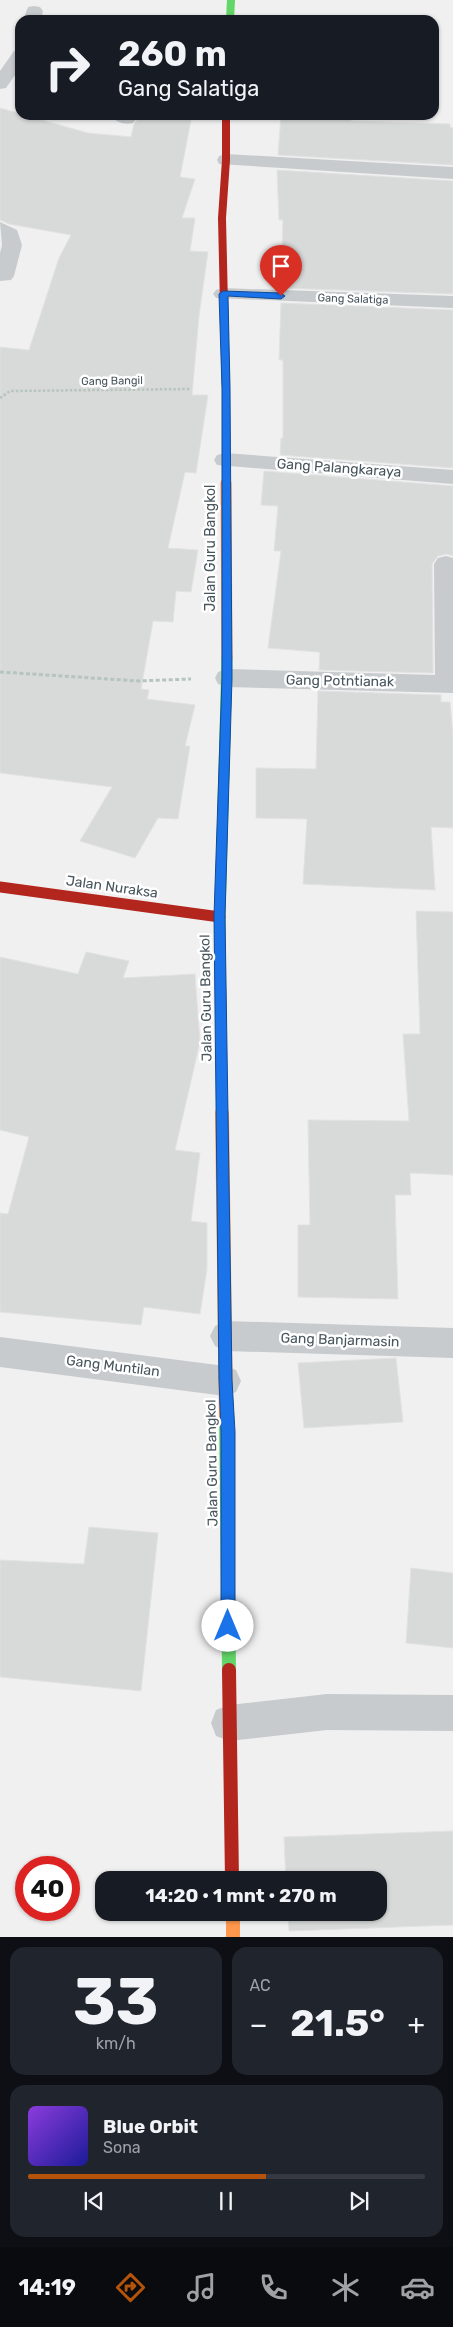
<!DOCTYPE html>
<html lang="id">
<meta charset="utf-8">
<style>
:root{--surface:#171b24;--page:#20242c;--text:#f1f3f6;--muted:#9ea1a6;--line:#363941;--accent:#b45309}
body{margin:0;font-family:Rubik,sans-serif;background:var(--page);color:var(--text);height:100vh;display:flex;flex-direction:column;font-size:19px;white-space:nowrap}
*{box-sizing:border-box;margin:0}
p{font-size:16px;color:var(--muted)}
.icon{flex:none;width:28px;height:28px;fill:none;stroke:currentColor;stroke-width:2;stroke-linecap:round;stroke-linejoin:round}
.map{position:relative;height:1937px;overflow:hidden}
.drawer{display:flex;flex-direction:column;gap:10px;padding:10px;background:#0d0f14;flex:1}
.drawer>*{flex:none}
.hud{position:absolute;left:15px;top:15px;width:424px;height:105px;border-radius:15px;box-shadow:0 1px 4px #0004;background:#171b24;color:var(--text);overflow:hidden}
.speed{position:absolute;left:15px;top:1856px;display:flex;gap:10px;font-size:25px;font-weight:700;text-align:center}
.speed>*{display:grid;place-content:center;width:65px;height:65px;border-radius:50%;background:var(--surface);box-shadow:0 1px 4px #0004;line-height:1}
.speed .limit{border:8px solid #d22;background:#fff;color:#111}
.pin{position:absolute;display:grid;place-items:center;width:42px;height:42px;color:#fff;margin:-51px -21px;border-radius:50% 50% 50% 0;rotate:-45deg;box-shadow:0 0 5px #0007}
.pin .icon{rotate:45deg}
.me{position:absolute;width:55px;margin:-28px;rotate:0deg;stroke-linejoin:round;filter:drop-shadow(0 0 4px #0008)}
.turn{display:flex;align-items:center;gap:18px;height:105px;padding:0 20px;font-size:22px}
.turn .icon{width:65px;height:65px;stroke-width:2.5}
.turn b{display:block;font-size:35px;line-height:42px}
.big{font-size:38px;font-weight:700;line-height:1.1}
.drawer .tile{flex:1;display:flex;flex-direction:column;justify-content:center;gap:8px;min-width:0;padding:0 18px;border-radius:15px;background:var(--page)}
.drawer .dial{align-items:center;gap:0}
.dial b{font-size:65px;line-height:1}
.song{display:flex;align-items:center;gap:15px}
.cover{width:60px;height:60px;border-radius:8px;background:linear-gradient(135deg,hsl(270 70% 55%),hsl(240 70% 35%))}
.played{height:5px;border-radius:2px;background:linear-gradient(90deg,var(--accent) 60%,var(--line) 60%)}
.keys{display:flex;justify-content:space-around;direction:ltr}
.heat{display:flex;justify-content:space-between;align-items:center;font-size:28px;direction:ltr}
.drawer .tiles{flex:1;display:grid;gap:10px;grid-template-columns:1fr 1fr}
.tile:last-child{grid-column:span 2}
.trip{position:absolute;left:95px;top:1871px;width:292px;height:50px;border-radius:15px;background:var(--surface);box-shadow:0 1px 4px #0004;font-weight:700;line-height:50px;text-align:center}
.dock{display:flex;height:80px;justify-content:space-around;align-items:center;background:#090b0e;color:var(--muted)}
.dock .icon{width:35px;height:35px}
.dock .on{color:var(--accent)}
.dock b{font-size:22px;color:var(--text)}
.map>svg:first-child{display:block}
.building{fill:#d8d9d9;stroke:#e2e2e3}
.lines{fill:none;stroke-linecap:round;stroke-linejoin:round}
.path-far1{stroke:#b6c4be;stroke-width:2.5;stroke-dasharray:2.5 2;stroke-linecap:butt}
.path{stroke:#b6c4be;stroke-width:3;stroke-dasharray:4 2.5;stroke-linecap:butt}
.street{fill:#c7cbcd;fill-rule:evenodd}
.fast-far2{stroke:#63d668;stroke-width:8}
.fast-far1{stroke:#63d668;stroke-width:11}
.fast{stroke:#63d668;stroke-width:14}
.slow-far2{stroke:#ff974d;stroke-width:8}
.slow-far1{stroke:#ff974d;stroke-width:11}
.slow{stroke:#ff974d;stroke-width:14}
.jam-far2{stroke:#b3261e;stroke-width:8}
.jam-far1{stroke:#b3261e;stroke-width:11}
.jam{stroke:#b3261e;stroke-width:14}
.route{fill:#1a73e8;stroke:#114b97}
.labels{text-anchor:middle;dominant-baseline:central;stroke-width:5;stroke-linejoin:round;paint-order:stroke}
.far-street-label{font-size:11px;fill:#47555d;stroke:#fff}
.street-label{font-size:14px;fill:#47555d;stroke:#fff}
</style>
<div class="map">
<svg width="453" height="1937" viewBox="0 0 453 1937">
<rect width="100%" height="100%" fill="#f1f0f0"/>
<!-- building -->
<g class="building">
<path d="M0,108L88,133L131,137L134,124L138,119L136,115H192L180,177L195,179L182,218H195L190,251L208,252L199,316L192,395H208L196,473L185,472L168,548L198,550L191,592L176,591L173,622L153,621L141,689L149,690L147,699L195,705L185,746H190L178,819L158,818L135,858L80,841L112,787L0,773V347L29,350L59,258L71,235L9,224L0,220Z"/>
<path d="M281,115H352L351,121L450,124V127L453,128V165L278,155Z"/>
<path d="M277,170L453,181V294L282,288L286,254L282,253L283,220H279Z"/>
<path d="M281,303L453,310V468L280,455L281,438H283V360H279Z"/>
<path d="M264,471L453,486V556L446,554L438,556L432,564L433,673L319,670L320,653L318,652L268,648L281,551H274L278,506L261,505Z"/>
<path d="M318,691L441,695V702H450L453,735V828L431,827L435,890L303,884L307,819L256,818V768L316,769Z"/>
<path d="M416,911L453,912V1175L410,1173L411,1195H395L398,1299L298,1297V1225H310L308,1120L409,1121L403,1034H420Z"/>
<path d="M86,952L129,961L123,978L195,974L200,1042L175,1150L200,1153L191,1221L207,1223V1269L200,1314L144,1307L141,1325L0,1312V1213L8,1214L29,1137L0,1130V957L78,974Z"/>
<path d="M396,1358L403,1422L304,1428L298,1363Z"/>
<path d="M89,1527L158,1533L141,1691L0,1677V1560L84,1564Z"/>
<path d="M411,1568L453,1573V1648L406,1643Z"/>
<path d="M453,1831V1925L289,1931L288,1912H379V1880H286L284,1837Z"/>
</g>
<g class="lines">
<!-- path-far1 -->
<path class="path-far1" d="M0,398L10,391L190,389"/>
<!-- path -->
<path class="path" d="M0,672L139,681L191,679"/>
<!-- street -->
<g class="street">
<path d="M34,6L40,7L43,11L41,20H23L28,7Z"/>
<path d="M20,50V68L6,88L0,89V71L14,51Z"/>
<path d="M111,115H133L136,119L133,123C125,125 116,123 111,115Z"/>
<path d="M226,154L453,167V179L219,164L217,160L219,156Z"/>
<path d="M0,222L17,230L22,245L14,276L11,280L0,281V253L2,245Z"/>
<path d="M223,288L453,296V308L216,298L213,294L216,290Z"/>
<path d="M225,453L453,470V484L217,465L214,460L217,455Z"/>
<path d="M446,556L453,558V693L227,687L218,684L215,678L218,672L227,669L435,675L434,564L438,558Z"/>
<path d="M226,1321L453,1328V1358L226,1351L215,1346L210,1336L215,1326Z"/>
<path d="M0,1337L225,1366L236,1370L241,1381L236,1392L225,1396L0,1367Z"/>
<path d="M327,1694L453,1695V1731L327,1730L229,1741L216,1736L211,1723L216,1710L229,1705Z"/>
</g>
<!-- fast-far2 -->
<path class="fast-far2" d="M230,20L231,0"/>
<!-- fast-far1 -->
<path class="fast-far1" d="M221,1034L220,917L227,657"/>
<!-- fast -->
<path class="fast" d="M226,1417L229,1670"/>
<!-- slow-far2 -->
<path class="slow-far2" d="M226,391V484"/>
<!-- slow-far1 -->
<g class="slow-far1">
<path d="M226,483L227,657"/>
<path d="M221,1034L222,1115"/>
</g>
<!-- slow -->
<g class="slow">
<path d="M222,1113L226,1417"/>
<path d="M233,1912V1937"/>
</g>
<!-- jam-far2 -->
<path class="jam-far2" d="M226,115V160L222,218L226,391"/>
<!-- jam-far1 -->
<path class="jam-far1" d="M0,887L220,917"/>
<!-- jam -->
<path class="jam" d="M229,1670L232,1880"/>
</g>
<!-- route -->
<path class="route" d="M223,291L281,293L285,296L281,299L228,296L230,388L232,678L225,916L232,1380L235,1432V1626L233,1631L228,1633L223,1631L221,1626V1432L219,1380L214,916L222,678V388L219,294Z"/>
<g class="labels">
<!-- far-street labels -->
<g class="far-street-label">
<text transform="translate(353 299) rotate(2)">Gang Salatiga</text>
<text transform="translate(112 381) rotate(-1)">Gang Bangil</text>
</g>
<!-- street labels -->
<g class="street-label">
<text transform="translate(339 468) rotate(4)">Gang Palangkaraya</text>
<text transform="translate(210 548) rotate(-90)">Jalan Guru Bangkol</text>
<text transform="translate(340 681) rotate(1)">Gang Potntianak</text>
<text transform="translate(112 887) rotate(8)">Jalan Nuraksa</text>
<text transform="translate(206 998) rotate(-91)">Jalan Guru Bangkol</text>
<text transform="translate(340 1340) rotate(2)">Gang Banjarmasin</text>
<text transform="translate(113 1366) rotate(7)">Gang Muntilan</text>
<text transform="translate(212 1463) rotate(-91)">Jalan Guru Bangkol</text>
</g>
</g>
</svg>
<div class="speed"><div class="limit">40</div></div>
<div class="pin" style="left:281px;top:296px;background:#d93025"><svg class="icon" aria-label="arrive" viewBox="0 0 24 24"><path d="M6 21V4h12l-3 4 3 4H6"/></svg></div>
<svg class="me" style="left:228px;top:1626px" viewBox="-20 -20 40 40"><circle r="19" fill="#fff"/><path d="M0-13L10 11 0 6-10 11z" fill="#1a73e8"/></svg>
<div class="trip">14:20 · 1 mnt · 270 m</div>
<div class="hud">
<div class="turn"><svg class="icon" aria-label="right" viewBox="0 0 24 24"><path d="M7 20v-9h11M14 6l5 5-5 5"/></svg><div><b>260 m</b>Gang Salatiga</div></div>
</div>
</div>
<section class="drawer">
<div class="tiles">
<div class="tile dial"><b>33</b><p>km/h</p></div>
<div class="tile"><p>AC</p>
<div class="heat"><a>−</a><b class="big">21.5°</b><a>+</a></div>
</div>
<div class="tile">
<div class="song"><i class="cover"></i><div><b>Blue Orbit</b><p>Sona</p></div></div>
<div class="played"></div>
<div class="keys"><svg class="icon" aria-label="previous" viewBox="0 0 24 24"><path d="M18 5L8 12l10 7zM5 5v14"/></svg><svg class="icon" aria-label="pause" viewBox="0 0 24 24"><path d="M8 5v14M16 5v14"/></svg><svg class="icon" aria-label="next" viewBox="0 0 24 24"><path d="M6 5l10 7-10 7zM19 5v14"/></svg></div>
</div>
</div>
</section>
<nav class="dock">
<b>14:19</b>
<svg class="icon on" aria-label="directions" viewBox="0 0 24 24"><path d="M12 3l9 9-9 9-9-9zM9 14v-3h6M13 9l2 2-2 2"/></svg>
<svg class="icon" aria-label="music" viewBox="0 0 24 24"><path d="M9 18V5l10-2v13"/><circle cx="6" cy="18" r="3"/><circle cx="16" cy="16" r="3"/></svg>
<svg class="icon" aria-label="phone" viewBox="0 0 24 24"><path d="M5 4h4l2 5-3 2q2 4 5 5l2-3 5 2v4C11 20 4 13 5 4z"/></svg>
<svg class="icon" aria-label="climate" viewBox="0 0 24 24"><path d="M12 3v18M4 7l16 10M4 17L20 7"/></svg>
<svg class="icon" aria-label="car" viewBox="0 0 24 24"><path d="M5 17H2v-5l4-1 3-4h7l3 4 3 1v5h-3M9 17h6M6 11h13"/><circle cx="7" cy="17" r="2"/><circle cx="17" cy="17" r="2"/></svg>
</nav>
